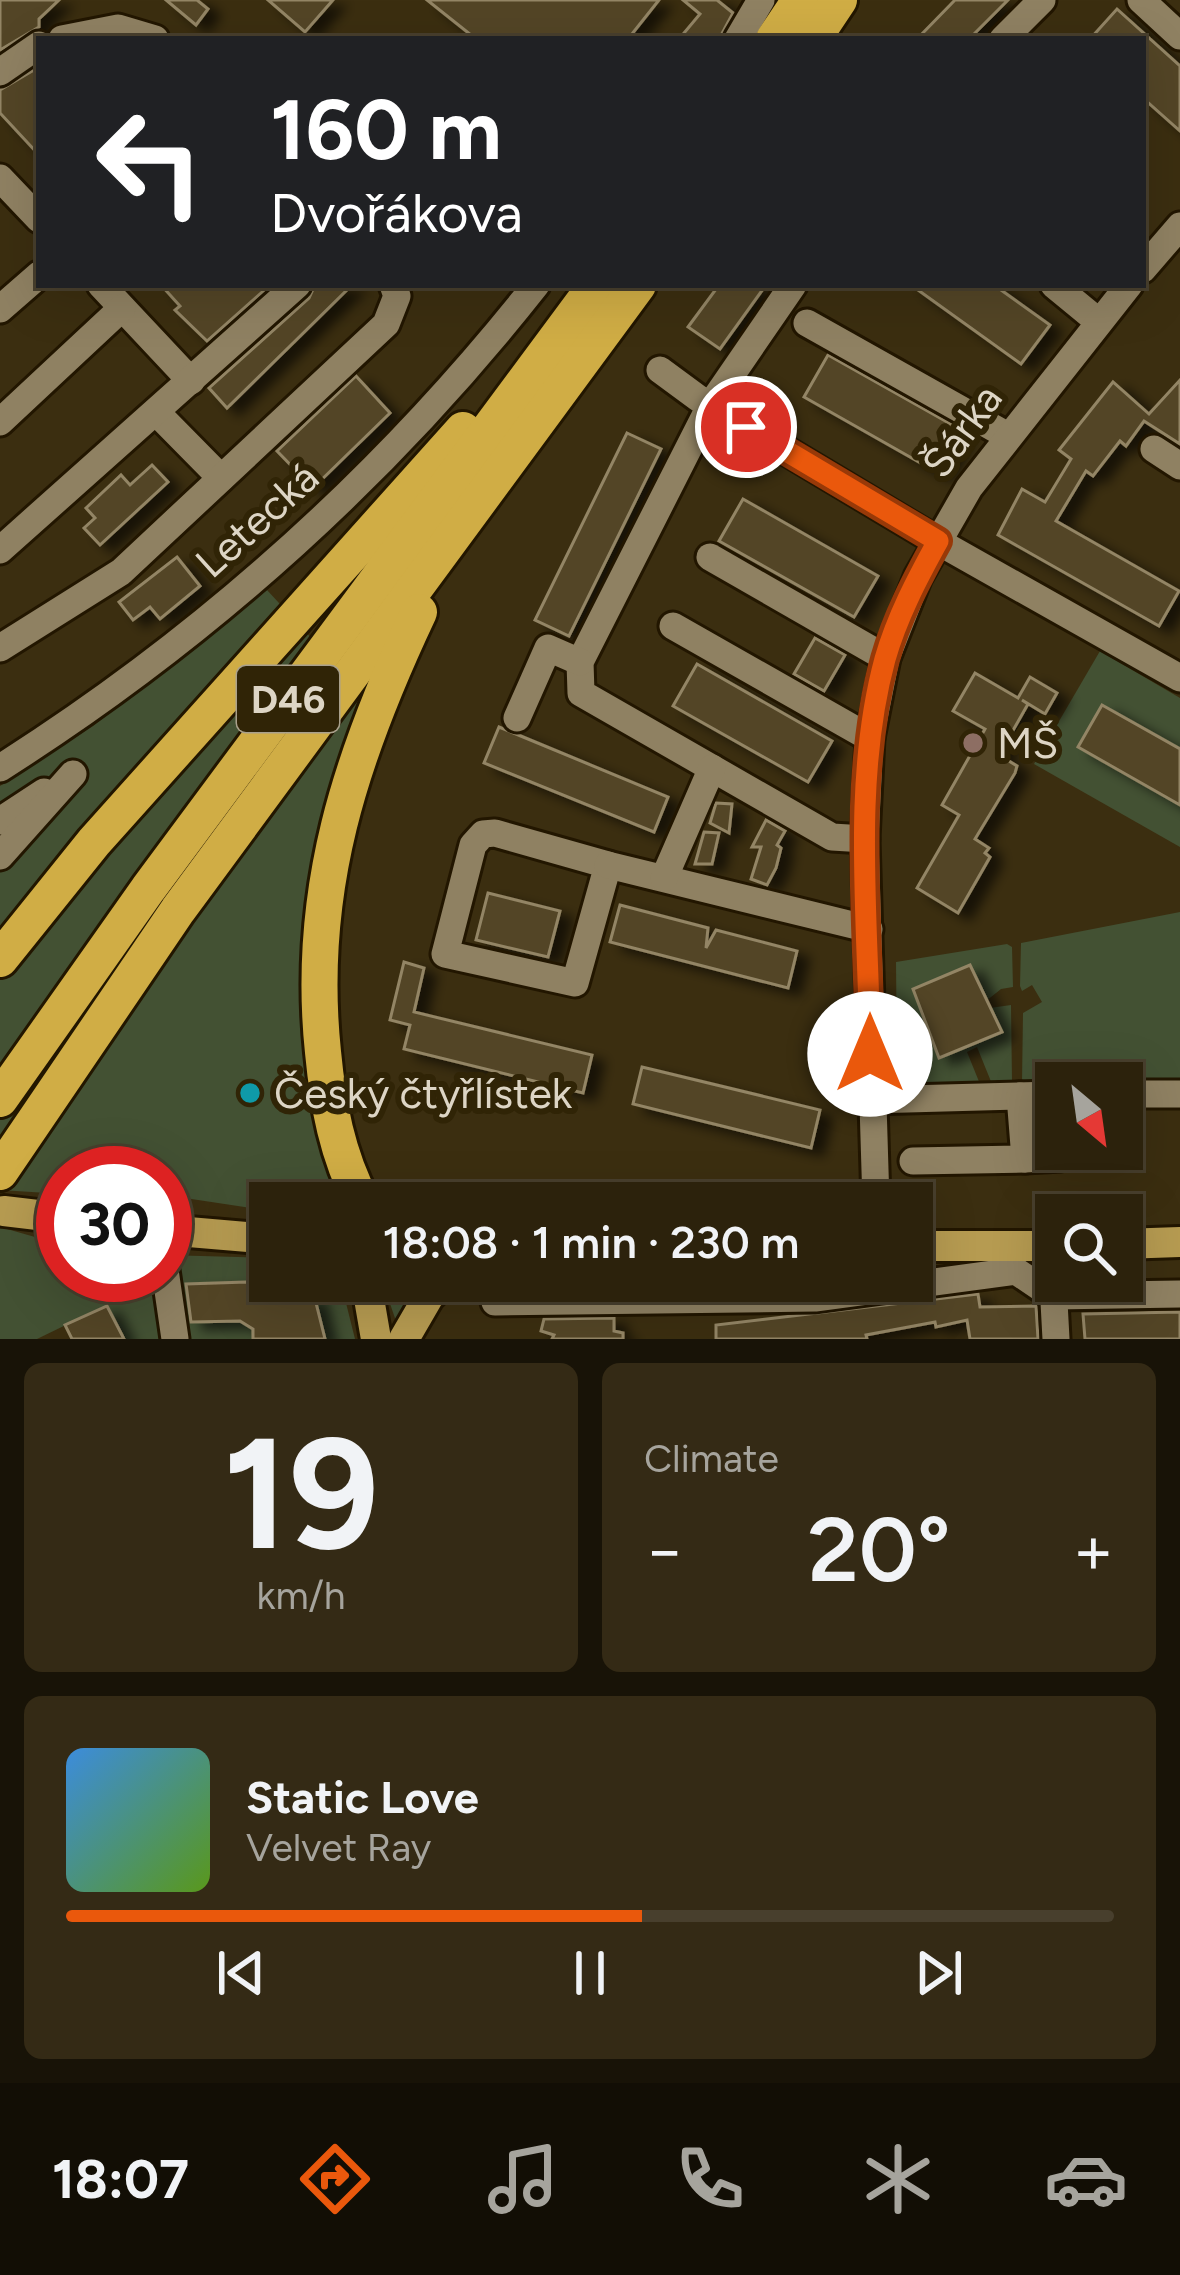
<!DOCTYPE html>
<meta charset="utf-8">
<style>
:root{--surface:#2c220c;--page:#342a15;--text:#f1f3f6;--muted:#a6a49d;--line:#483f2d;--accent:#ea580c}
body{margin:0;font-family:Figtree,sans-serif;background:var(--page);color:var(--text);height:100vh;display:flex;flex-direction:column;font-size:45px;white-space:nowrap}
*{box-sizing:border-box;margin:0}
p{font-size:39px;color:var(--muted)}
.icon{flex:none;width:66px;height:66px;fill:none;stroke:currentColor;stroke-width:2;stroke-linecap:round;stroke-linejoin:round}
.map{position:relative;height:1339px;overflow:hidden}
.details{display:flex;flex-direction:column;gap:24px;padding:24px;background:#181307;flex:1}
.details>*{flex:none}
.guide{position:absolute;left:36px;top:36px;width:1110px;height:252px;border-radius:0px;box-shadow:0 12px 48px #0002,0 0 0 3px var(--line);background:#202124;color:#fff;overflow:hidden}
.needle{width:78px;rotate:151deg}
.fabs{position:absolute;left:1035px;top:1062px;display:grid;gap:24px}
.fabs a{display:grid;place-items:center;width:108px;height:108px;border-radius:0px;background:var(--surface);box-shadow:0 12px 48px #0002,0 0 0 3px var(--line);font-size:60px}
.speed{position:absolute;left:36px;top:1146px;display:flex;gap:24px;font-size:60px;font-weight:700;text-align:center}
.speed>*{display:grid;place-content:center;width:156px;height:156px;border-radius:50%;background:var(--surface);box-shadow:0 12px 48px #0002,0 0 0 3px var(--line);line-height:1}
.speed .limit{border:18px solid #d22;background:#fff;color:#111}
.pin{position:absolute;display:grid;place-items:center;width:102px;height:102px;color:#fff;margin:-51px;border:6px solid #fff;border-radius:50%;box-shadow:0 3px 12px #0007}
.me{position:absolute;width:132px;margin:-66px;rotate:0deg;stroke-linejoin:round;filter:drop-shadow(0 0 9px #0008)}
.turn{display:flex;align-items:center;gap:42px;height:252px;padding:0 36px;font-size:54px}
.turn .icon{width:156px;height:156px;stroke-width:2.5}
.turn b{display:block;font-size:84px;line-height:102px}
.big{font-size:90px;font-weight:600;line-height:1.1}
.details .tile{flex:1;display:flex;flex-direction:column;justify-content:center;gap:18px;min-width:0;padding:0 42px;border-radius:18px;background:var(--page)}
.details .dial{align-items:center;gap:0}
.dial b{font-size:156px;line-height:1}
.song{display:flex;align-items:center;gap:36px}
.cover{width:144px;height:144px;border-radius:18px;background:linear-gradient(135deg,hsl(210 70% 55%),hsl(90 70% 35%))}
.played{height:12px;border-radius:6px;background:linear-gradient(90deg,var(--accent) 55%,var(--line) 55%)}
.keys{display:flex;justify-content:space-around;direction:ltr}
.heat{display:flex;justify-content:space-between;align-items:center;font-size:66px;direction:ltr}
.details .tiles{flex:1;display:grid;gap:24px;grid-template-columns:1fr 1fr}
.tile:last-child{grid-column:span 2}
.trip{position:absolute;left:249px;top:1182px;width:684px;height:120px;border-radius:0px;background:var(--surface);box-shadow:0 12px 48px #0002,0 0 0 3px var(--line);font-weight:600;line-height:120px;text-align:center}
.dock{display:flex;height:192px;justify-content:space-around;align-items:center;background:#120e05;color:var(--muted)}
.dock .icon{width:84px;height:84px}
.dock .selected{color:var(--accent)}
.dock b{font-size:54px;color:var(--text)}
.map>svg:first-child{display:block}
.green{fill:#435133}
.building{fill:#524527;stroke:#938565;stroke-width:3;filter:url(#shadow)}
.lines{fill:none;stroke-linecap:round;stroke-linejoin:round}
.minor-casing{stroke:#221600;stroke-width:33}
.major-casing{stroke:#221600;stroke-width:36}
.highway-casing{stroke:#221600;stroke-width:42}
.minor{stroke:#8f8162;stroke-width:27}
.major{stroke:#b69b51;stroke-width:30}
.highway{stroke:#d0ad45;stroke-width:36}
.route-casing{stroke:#983908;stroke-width:30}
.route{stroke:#ea580c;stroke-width:21}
.education-dot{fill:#8d6e63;stroke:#302406;stroke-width:4.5}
.culture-dot{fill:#0f9aa8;stroke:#302406;stroke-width:4.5}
.labels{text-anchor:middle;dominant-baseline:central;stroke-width:12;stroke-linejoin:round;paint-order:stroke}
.shield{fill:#302406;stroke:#a9a08c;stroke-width:3}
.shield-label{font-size:39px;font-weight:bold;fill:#ddd5c5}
.street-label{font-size:42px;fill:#ddd5c5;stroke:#302406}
.poi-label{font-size:42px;fill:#ddd5c5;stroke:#302406;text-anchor:start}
</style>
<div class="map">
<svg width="1180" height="1339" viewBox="0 0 1180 1339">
<defs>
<filter id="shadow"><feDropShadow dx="12" dy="7" stdDeviation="6" flood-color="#0009"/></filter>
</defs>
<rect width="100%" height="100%" fill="#3b2e10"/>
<!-- green -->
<g class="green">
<path d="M267,590L361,692L331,791L316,1116L323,1153L344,1192L329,1203H270V1211L165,1195V1173H63V1194L0,1190V786L93,726Z"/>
<path d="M1100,651L1180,698V847L1034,764Z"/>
<path d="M1180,912V1080L1022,1083L1023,1013L1042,1002L1032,985L1022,991L1020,986L1021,943Z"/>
<path d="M1007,944L1012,947L1013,987L1001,989L986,1001L990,1008L1011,1005L1012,1081L992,1084L977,1047L967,1052L980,1084H907L897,1070L896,962Z"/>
<path d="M0,1227L63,1245V1275H165V1255L270,1258V1281H336L344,1295L355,1339H124L107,1305L37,1339H0Z"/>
<path d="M388,1281H431L397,1324L386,1292Z"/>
</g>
<!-- building -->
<g class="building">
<path d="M0,0H59L39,19V27L0,50Z"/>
<path d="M166,0H197L208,9L196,25Z"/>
<path d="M268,0H333L305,32Z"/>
<path d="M427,0H659L628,39H476Z"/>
<path d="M683,0H717L733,13L719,39H679L700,14Z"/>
<path d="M955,0H1008L969,39H917Z"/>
<path d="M1117,9L1180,66V131L1143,98V39H1090Z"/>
<path d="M39,67V155L0,113V90Z"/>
<path d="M161,285H270L207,341L175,310L180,306Z"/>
<path d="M315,285H352L227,408L209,388L309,298Z"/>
<path d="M719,285H766L720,349L688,327Z"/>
<path d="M911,285H994L1050,325L1021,364Z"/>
<path d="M828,355L963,431L940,474L804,397Z"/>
<path d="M356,376L390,413L313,488L277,451Z"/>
<path d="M1180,380V444L1144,421L1126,446L1120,441L1093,476L1086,471L1056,521L1179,591L1159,626L998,535L1022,489L1045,502L1071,459L1059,450L1113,382L1149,414Z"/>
<path d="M627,433L661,449L569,636L535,620Z"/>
<path d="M152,465L168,482L100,545L84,528L95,518L86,508L121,475L130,485Z"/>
<path d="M743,499L878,576L854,617L719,541Z"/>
<path d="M177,557L200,586L160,619L150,607L133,620L119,602Z"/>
<path d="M815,638L845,655L824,691L794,674Z"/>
<path d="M697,664L832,741L808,782L673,706Z"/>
<path d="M975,673L1018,698L1030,677L1057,693L1045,714L1022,700L1028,704L999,755L1017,766L1015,773L975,839L989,848L985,853L990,857L958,913L917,888L959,815L942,805L985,729L953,711Z"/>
<path d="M1102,705L1180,749V805L1078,747Z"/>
<path d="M499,727L668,797L654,832L484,763Z"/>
<path d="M716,803L732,804L729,833L710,823Z"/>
<path d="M766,820L785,831L777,845L781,848L776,868L767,885L751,879L761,847H752Z"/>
<path d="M704,832L719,833L712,864H695Z"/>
<path d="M488,893L560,911L548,957L476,940Z"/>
<path d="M620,905L708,928L706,948L716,930L797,951L788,988L610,942Z"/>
<path d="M404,962L424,968L414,1012L592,1055L583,1093L404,1049L410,1025L390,1020Z"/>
<path d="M970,965L1002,1032L939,1058L913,989Z"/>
<path d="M642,1067L820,1110L811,1148L633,1104Z"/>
<path d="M247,1282L283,1302L314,1295L325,1339H253V1329L240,1321L191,1322L186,1284Z"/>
<path d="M978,1294L980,1307L1036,1306L1038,1339H970L967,1320L936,1327L935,1322L866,1335L867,1339H716V1325Z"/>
<path d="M107,1306L124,1339H72L65,1325Z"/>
<path d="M1180,1312V1339H1085L1083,1314Z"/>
<path d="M614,1318V1331L623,1333V1339H552L554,1335L541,1331L544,1319Z"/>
</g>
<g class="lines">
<!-- minor casing -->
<g class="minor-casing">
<g id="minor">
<path d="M1141,0L1180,36"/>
<path d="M62,39L118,28L155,39"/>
<path d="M738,39L761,0"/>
<path d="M1003,39L1042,0"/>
<path d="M0,72L39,45"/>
<path d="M0,178L39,219"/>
<path d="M1143,269L1180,226"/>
<path d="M101,285L191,381"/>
<path d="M793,285L710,406L580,662L581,693L832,837L865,839"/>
<path d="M1054,285L1099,322"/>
<path d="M0,309L39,275"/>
<path d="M807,323L1008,436"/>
<path d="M660,370L698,398L937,541L1180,678"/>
<path d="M156,412L221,478"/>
<path d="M0,422L122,308"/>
<path d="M1154,449L1180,466"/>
<path d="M0,550L297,285"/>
<path d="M710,557L886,658"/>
<path d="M673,626L870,738"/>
<path d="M0,648L121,572L386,324L397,296L393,285"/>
<path d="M517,718L548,648L580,662"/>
<path d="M0,768C205,638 385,476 536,285"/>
<path d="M0,821L44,792"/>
<path d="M495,833L608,865L575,983L445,954L473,845L483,834Z"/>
<path d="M0,856L73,774"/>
<path d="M608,865L869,929"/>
<path d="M664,878L712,768"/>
<path d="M1122,1094H1180"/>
<path d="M870,1100L1056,1095"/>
<path d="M1025,1159L1061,1157"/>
<path d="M913,1161L1025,1159L1020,1096"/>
<path d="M876,1203L865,839L870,738L886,658L918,577L969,488L1129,285"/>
<path d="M1051,1246L1056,1339"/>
<path d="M165,1270L175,1339"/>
<path d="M495,1302L815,1298L1016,1271L1053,1296L1180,1294"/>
</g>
</g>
<!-- major casing -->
<g class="major-casing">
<g id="major">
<path d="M4,1211L63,1218"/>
<path d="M165,1230L270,1239"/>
<path d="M1122,1244L1180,1242"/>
<path d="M912,1246H1056"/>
<path d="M366,1281L376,1339"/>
<path d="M404,1339L429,1296L445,1281"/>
</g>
</g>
<!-- highway casing -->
<g class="highway-casing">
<g id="highway">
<path d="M774,39L800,0"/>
<path d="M813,39L839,0"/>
<path d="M0,959L94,842L463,430"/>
<path d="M0,1099L148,889L596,285"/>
<path d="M0,1172L178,910L638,285"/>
<path d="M362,1202C337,1155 328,1105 323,1052C306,890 351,756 419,612"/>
</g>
</g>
<!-- minor -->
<use href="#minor" class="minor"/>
<!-- major -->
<use href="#major" class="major"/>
<!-- highway -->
<use href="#highway" class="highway"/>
</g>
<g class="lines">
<!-- route casing -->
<g class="route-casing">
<path id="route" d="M746,427L938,541C917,579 897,617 885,659C851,784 869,926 870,1054"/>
</g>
<!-- route -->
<use href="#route" class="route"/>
</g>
<!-- markers -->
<circle class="education-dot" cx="973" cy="743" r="12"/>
<circle class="culture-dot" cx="250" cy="1093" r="12"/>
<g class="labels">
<!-- shield labels -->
<rect class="shield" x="237" y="666" width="102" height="66" rx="9"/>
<g class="shield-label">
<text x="288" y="699">D46</text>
</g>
<!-- street labels -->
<g class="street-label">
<text transform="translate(962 431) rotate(-54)">Šárka</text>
<text transform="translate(257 520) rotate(-42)">Letecká</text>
</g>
<!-- poi labels -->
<g class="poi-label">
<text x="997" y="743">MŠ</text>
<text x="274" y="1093">Český čtyřlístek</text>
</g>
</g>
</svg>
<div class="fabs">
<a><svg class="needle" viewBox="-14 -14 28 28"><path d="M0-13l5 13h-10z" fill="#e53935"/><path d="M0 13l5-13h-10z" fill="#a6a49d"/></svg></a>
<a><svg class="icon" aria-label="search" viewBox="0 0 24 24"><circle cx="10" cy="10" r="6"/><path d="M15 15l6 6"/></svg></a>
</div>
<div class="speed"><div class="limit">30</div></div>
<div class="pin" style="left:746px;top:427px;background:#d93025"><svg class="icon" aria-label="arrive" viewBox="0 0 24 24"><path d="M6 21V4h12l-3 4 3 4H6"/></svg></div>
<svg class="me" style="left:870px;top:1054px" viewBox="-20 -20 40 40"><circle r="19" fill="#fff"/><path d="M0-13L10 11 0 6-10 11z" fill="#ea580c"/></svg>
<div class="trip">18:08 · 1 min · 230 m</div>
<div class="guide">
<div class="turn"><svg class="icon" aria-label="left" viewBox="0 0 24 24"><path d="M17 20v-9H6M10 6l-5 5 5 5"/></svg><div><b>160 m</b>Dvořákova</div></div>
</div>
</div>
<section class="details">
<div class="tiles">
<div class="tile dial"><b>19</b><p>km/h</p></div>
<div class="tile"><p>Climate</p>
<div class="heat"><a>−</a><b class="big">20°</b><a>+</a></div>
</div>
<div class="tile">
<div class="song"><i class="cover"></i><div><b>Static Love</b><p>Velvet Ray</p></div></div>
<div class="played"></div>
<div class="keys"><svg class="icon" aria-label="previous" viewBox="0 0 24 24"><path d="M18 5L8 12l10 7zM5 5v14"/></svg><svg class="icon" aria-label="pause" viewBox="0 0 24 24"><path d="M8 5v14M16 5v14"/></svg><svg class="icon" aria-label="next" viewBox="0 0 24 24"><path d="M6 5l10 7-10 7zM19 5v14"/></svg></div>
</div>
</div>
</section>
<nav class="dock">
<b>18:07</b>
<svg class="icon selected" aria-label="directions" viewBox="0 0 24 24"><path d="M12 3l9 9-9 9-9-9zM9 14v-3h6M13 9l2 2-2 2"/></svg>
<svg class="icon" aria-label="music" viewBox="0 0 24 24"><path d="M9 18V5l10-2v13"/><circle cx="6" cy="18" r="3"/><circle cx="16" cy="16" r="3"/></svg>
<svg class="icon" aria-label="phone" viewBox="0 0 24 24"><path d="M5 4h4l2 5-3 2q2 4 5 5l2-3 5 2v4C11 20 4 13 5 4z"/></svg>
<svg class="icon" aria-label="climate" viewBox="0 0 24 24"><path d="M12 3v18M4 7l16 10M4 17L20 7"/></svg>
<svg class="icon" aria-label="car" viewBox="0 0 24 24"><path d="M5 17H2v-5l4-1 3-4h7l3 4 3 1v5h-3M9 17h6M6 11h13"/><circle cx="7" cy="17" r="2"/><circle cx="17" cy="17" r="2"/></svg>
</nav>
